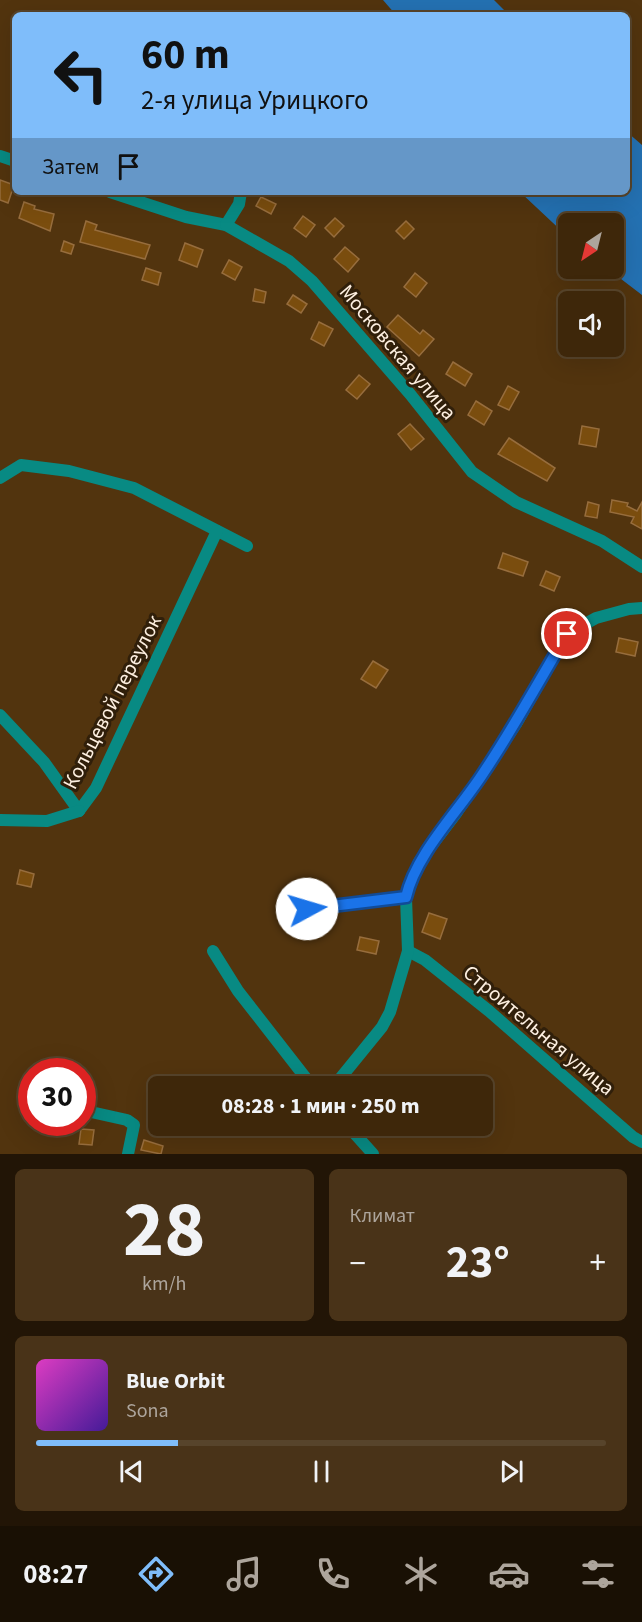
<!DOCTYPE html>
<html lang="ru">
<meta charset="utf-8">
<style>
:root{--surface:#3e270a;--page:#493318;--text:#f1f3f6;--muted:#ada59c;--line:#57442b;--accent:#7fbdfa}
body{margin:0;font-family:"Source Sans 3",sans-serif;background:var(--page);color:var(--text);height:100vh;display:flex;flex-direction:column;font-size:22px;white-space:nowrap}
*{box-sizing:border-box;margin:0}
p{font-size:20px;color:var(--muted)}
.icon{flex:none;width:33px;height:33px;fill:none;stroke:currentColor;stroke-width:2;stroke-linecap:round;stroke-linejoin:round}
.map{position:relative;height:1154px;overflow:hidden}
.panel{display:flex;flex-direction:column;gap:15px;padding:15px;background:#221506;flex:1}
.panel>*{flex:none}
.top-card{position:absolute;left:12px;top:12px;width:618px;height:183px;border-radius:9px;box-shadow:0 6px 24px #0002,0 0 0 2px var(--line);background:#7fbdfa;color:#111;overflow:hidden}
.needle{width:39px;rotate:215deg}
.controls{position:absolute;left:558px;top:213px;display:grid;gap:12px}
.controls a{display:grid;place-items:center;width:66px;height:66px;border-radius:9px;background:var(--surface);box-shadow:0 6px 24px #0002,0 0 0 2px var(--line);font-size:30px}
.speed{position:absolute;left:18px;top:1058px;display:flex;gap:12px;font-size:30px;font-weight:700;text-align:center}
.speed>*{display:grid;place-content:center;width:78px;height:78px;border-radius:50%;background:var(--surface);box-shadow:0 6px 24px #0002,0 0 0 2px var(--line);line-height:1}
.speed .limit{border:9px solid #d22;background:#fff;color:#111}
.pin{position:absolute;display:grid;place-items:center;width:51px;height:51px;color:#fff;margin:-26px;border:3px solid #fff;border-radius:50%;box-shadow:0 2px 6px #0007}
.me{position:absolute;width:66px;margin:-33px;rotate:84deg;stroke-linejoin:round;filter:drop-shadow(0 0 4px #0008)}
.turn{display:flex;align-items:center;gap:21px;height:126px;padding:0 30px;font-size:27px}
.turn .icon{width:78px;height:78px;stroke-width:2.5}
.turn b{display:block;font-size:42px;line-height:51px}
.then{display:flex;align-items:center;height:57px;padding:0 30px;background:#0003;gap:12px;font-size:22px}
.big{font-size:45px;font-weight:700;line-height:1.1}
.panel .card{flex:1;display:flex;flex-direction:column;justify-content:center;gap:9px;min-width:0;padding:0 21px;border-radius:9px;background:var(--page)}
.panel .dial{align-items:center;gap:0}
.dial b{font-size:78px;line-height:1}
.song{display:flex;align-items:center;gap:18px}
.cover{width:72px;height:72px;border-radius:9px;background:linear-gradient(135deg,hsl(310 70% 55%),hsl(260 70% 35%))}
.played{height:6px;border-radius:3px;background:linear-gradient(90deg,var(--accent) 25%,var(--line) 25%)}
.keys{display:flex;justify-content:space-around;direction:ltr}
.heat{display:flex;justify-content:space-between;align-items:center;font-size:33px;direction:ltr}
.panel .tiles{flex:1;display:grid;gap:15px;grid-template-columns:1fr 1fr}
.card:last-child{grid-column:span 2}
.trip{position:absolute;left:148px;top:1076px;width:345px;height:60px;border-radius:9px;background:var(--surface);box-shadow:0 6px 24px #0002,0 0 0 2px var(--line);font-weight:700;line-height:60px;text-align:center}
.menu{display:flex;height:96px;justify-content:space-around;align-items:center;background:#191004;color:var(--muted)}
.menu .icon{width:42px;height:42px}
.menu .on{color:var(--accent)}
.menu b{font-size:27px;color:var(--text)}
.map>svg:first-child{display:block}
.water{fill:#2471b2}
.building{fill:#7a4d0e;stroke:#976d3d;stroke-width:1.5}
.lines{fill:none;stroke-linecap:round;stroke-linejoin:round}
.minor{stroke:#088a83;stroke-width:12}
.route-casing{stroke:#114b97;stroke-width:15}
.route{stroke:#1a73e8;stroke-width:10}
.labels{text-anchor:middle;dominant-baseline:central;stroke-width:6;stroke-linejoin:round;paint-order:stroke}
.street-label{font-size:21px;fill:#fdefe0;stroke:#301f0a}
</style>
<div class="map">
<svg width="642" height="1154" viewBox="0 0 642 1154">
<rect width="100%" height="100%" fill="#52340e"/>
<!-- water -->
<g class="water">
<path d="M383,0H494L509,15H396Z"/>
<path d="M627,132L642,145V295L608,269L614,268V224H568V237L520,192H627Z"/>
</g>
<!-- building -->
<g class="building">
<path d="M0,180L14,185L8,203L0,200Z"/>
<path d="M261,197L276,204L271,214L256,206Z"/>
<path d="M24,202L35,206L34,209L54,214L50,231L19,218Z"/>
<path d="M303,216L315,225L306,237L294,228Z"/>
<path d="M335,218L344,226L334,237L325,228Z"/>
<path d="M86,221L97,225L95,230L150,245L145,259L80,242Z"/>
<path d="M406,221L414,229L404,239L396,231Z"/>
<path d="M64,241L74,245L71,254L61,251Z"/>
<path d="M185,243L203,250L197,267L179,260Z"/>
<path d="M345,247L359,259L348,272L334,259Z"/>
<path d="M229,260L242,267L235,280L222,273Z"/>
<path d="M146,268L161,273L158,285L142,280Z"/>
<path d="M415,273L427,283L416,297L404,287Z"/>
<path d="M255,289L266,292L264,303L253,301Z"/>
<path d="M293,295L307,304L301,313L287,304Z"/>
<path d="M398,315L420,334L423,330L434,339L419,356L387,327Z"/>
<path d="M319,322L333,329L324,346L311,339Z"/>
<path d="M453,362L472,374L465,386L446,374Z"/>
<path d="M359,375L370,384L357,399L346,390Z"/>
<path d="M508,386L519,392L509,410L498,405Z"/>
<path d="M476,401L492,411L484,425L468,415Z"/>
<path d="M410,424L424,439L411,450L398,434Z"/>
<path d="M582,426L599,429L596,447L579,444Z"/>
<path d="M509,438L555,468L547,481L498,454Z"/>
<path d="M612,500L628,503L627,506L637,511L642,502V529L631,523L634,517L610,512Z"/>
<path d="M588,502L599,505L597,518L585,516Z"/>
<path d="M503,553L528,562L523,576L498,568Z"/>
<path d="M546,571L560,577L554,591L540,585Z"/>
<path d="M619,638L638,642L635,656L616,652Z"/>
<path d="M373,661L388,670L376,688L361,679Z"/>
<path d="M20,870L34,874L31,887L17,884Z"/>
<path d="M429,913L447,919L440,939L422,932Z"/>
<path d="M360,937L379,941L376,954L357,950Z"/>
<path d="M81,1129L94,1130L92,1145L79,1144Z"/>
<path d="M144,1140L163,1146L161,1154L141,1150Z"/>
</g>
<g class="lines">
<!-- minor -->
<g class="minor">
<path d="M0,156L15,161"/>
<path d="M110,192L186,217L226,225L289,261L312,281L410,394L472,472L516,502L602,541L642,567"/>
<path d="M226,225L239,204L241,192"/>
<path d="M0,478L21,465L69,471L134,488L247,546"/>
<path d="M0,715L44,762L79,811"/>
<path d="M79,811L96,788L217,531"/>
<path d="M0,820L47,821L79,811"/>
<path d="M307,909L406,898"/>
<path d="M213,951L238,991L312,1086"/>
<path d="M408,951L425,960L489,1011L633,1137L642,1142"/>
<path d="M334,1086L382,1027L390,1012L408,951L406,898L419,862L457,812L516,724L567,634L596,618L629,609L642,608"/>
<path d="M82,1110L127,1120L134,1125L128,1154"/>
<path d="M347,1125L373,1154"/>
</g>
</g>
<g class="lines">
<!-- route casing -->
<g class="route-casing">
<path id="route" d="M307,909L406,897C416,854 457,813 482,775C513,729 539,681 567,634"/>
</g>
<!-- route -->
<use href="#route" class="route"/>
</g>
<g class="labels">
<!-- street labels -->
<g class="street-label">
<text transform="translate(398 352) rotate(50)">Московская улица</text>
<text transform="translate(112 702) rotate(-63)">Кольцевой переулок</text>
<text transform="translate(539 1030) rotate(40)">Строительная улица</text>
</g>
</g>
</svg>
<div class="controls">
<a><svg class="needle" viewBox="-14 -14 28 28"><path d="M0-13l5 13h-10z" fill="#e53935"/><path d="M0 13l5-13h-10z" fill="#ada59c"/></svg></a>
<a><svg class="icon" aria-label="sound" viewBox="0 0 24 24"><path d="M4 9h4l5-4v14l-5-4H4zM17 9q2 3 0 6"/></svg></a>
</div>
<div class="speed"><div class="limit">30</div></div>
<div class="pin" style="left:567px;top:634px;background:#d93025"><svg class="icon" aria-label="arrive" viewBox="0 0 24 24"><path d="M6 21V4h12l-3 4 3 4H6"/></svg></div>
<svg class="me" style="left:307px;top:909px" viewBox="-20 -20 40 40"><circle r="19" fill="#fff"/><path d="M0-13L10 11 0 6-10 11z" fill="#1a73e8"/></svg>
<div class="trip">08:28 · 1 мин · 250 m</div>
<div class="top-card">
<div class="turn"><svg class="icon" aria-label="left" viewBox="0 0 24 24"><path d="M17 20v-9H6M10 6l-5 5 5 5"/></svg><div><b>60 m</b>2-я улица Урицкого</div></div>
<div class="then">Затем<svg class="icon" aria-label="arrive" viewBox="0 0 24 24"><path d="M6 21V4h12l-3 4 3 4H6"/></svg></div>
</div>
</div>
<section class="panel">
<div class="tiles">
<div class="card dial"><b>28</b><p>km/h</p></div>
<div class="card"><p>Климат</p>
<div class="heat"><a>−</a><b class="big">23°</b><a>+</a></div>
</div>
<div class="card">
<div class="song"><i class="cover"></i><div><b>Blue Orbit</b><p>Sona</p></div></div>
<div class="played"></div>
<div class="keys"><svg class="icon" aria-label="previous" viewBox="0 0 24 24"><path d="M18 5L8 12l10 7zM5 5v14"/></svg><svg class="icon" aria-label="pause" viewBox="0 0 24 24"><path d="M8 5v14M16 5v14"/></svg><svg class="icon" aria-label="next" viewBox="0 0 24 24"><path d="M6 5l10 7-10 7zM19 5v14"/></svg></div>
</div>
</div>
</section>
<nav class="menu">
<b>08:27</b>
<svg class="icon on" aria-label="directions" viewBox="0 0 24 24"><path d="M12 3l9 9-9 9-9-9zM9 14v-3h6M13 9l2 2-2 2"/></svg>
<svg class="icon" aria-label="music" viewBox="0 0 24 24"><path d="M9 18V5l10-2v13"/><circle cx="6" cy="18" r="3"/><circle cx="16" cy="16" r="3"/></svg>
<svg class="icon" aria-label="phone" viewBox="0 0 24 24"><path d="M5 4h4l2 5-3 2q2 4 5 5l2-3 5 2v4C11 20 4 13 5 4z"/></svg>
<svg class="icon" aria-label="climate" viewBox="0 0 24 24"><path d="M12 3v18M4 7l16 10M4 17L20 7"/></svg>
<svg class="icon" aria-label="car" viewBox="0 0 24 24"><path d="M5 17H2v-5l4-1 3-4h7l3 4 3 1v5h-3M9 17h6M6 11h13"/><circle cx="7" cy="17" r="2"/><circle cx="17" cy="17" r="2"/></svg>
<svg class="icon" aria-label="filters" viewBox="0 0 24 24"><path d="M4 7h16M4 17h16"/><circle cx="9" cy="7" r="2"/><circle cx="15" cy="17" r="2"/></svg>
</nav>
